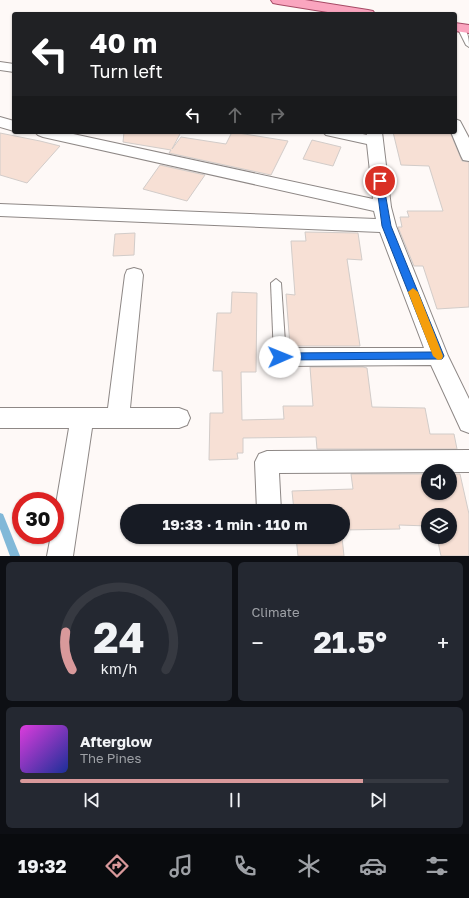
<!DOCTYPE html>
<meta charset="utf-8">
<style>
:root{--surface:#171b24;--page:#242831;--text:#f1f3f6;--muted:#9ea1a6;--line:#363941;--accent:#d9999b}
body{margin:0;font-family:"Golos Text",sans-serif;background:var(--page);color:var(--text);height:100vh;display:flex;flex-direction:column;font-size:15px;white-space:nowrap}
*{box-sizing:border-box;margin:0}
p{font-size:13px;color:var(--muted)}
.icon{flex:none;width:22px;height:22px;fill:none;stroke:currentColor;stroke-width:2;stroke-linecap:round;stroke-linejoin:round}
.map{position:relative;height:556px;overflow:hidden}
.drawer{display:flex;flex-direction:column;gap:6px;padding:6px;background:#0d0f14;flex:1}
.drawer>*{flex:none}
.hud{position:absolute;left:12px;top:12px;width:445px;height:122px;border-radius:4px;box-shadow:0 1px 3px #0004;background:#202124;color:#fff;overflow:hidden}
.tools{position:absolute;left:421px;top:464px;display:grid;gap:8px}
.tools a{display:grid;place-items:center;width:36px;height:36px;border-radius:50%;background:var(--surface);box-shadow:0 1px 3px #0004;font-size:20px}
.speed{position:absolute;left:12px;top:492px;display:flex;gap:8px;font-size:20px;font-weight:700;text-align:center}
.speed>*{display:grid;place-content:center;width:52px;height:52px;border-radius:50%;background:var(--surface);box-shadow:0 1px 3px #0004;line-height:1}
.speed .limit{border:6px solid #d22;background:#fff;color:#111}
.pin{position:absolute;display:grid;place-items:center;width:34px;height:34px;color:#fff;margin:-17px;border:2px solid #fff;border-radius:50%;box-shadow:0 1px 4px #0007}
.me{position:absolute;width:44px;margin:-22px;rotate:89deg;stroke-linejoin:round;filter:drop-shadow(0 0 3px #0008)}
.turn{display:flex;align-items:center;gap:14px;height:84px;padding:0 12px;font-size:18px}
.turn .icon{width:52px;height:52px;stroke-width:2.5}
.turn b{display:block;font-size:28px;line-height:34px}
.lanes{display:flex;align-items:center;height:38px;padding:0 12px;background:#0003;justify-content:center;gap:20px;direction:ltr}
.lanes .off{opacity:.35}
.big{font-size:30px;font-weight:700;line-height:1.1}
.drawer .tile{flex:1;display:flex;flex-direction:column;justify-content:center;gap:6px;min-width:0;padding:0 14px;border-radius:6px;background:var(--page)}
.drawer .dial{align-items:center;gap:0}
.dial svg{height:104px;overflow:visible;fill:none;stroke:var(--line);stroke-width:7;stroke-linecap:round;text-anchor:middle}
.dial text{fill:var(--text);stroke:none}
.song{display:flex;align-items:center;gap:12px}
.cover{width:48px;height:48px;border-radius:6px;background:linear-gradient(135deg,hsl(300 70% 55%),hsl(230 70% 35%))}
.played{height:4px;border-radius:2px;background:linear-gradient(90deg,var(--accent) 80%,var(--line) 80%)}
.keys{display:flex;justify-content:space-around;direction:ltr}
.heat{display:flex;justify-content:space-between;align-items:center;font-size:22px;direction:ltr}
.drawer .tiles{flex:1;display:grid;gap:6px;grid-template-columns:1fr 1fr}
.tile:last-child{grid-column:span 2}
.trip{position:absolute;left:120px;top:504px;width:230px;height:40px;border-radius:20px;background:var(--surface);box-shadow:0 1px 3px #0004;font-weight:700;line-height:40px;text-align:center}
.tab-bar{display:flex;height:64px;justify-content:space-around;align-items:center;background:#090b0e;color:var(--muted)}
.tab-bar .icon{width:28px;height:28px}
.tab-bar .current{color:var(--accent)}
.tab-bar b{font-size:18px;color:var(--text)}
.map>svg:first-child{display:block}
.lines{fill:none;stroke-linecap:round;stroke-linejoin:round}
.stream{fill:#81b8d8;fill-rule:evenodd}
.building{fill:#f7e0d5;stroke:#d2ccc9}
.service-casing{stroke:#8e8886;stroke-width:2}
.minor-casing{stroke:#8e8886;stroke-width:2}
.primary-casing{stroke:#a64a65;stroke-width:2}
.service{fill:#fff;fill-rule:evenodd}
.minor{fill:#fff;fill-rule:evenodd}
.primary{fill:#faa5bf;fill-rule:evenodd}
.route{fill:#1a73e8;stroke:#114b97}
.slow{fill:#f59e0b}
</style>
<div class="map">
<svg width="469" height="556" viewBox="0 0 469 556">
<rect width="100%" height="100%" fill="#fef9f7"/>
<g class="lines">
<!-- stream -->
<path class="stream" d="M0,513L3,514L20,556H10L0,529Z"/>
</g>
<!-- building -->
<g class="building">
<path d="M124,132H181L172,149L181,137L226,144L232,132L288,141L271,175L169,153L171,150L123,142Z"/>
<path d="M393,132H450L462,161L469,162V307L437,309L423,266H414L398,227H402L400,217H409L407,211H443L429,166L401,165Z"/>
<path d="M0,133L40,141L60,146L27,183L0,175Z"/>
<path d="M312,140L341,147L333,166L303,159Z"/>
<path d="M160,165L205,175L187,201L143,189Z"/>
<path d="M305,232L358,233L362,260L347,259L360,346H290L286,294L295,295L291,241H306Z"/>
<path d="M135,233L134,255L113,256L115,234Z"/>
<path d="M232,292L257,293L256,372H241L242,420L284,419L283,406H313L310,367H363L367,368L372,407L425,408L430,434H454L457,449H317L316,437L243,438V453H237L238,459L209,460L210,413H223L222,371H213L217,313H231Z"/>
<path d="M351,474H428V493H450V474H460L469,514V556H441L437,537H450V515H428V526L399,525L400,529L343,530V511H294L292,491L353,489Z"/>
<path d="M296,537H342L344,556H298Z"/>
</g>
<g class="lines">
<!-- service casing -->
<g class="service-casing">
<g id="service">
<path d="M460,25C468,29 469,39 469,47L466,45L457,27Z"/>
<path d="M276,279L281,283L286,357L284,360L280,362L276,360L274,357L271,283Z"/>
</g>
</g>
<!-- minor casing -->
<g class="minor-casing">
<g id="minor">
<path d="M0,62L14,64V72L0,70Z"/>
<path d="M0,117L14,121V131L0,127Z"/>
<path d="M455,119L460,121L469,138V161L463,160L461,156L451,132H455Z"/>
<path d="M35,132H64L373,199L367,144L326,135L323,132H354L367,135L366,132H382L391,207L396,226L448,356L469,399V433L461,430L431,365L280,366L273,363L270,357L273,351L280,348H424L380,232L0,216V204L376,219L374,211L43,137L38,135Z"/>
<path d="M134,268L141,270L143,275L130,408H179L187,411L190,418L187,425L179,428H92L73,556H47L51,535H55V510L69,428H0V408H108L125,275L127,270Z"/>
<path d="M469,450V472L279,473L281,511H257L255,462L259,454L267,451Z"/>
</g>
</g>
<!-- primary casing -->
<g class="primary-casing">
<g id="primary">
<path d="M271,0H305L368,10L373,11L375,14H340L278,4L273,3Z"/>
<path d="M455,23L469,25V33L455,31Z"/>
</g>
</g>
<!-- service -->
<use href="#service" class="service"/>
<!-- minor -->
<use href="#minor" class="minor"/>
<!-- primary -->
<use href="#primary" class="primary"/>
</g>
<!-- route -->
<path class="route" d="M380,178L383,181L391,226L444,356L442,359L277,360L275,357L277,354L280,353L432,352L382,226L376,181Z"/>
<!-- slow -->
<path class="slow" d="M413,288L418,292L443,356L442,359L438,360L433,356L408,292Z"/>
</svg>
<div class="tools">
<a><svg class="icon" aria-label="sound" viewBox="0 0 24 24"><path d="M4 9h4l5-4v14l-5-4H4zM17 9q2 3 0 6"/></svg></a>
<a><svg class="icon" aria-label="layers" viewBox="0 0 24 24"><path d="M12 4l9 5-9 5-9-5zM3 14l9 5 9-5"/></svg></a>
</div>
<div class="speed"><div class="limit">30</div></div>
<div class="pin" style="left:380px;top:181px;background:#d93025"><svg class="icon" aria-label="arrive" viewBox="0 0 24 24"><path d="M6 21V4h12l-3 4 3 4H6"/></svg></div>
<svg class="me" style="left:280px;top:357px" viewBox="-20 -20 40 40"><circle r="19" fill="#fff"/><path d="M0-13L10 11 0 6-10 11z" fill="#1a73e8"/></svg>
<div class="trip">19:33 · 1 min · 110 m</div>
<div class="hud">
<div class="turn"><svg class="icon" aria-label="left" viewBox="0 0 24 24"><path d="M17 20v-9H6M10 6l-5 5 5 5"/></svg><div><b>40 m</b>Turn left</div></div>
<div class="lanes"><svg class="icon" aria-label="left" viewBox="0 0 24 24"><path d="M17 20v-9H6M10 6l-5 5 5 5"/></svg><svg class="icon off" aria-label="ahead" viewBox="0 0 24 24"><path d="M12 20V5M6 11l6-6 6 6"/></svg><svg class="icon off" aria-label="right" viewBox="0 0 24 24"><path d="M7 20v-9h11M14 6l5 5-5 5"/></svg></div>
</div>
</div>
<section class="drawer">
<div class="tiles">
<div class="tile dial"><svg viewBox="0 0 100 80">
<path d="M14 69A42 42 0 1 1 86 69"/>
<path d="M14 69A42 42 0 0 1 9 40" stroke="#d9999b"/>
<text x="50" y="56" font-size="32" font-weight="700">24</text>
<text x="50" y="72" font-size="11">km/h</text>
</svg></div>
<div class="tile"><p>Climate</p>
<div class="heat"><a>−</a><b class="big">21.5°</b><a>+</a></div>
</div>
<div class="tile">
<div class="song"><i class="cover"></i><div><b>Afterglow</b><p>The Pines</p></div></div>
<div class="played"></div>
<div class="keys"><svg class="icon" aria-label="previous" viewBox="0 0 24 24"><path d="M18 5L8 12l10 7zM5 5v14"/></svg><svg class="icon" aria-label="pause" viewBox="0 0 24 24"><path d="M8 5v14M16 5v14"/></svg><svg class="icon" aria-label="next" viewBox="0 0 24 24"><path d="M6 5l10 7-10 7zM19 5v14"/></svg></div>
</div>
</div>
</section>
<nav class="tab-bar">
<b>19:32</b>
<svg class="icon current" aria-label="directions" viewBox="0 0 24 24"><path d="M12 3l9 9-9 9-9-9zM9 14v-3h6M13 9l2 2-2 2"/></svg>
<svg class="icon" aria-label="music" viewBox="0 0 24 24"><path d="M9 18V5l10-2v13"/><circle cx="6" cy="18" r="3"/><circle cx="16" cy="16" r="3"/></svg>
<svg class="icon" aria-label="phone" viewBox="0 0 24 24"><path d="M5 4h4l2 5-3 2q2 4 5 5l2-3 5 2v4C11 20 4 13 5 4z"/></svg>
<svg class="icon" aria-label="climate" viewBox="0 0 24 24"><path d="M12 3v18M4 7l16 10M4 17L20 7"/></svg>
<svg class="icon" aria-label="car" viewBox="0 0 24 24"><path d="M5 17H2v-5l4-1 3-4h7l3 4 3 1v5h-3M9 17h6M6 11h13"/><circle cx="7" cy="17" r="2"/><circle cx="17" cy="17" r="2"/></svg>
<svg class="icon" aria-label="filters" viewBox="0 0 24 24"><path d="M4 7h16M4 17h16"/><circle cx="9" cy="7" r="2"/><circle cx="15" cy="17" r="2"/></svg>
</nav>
